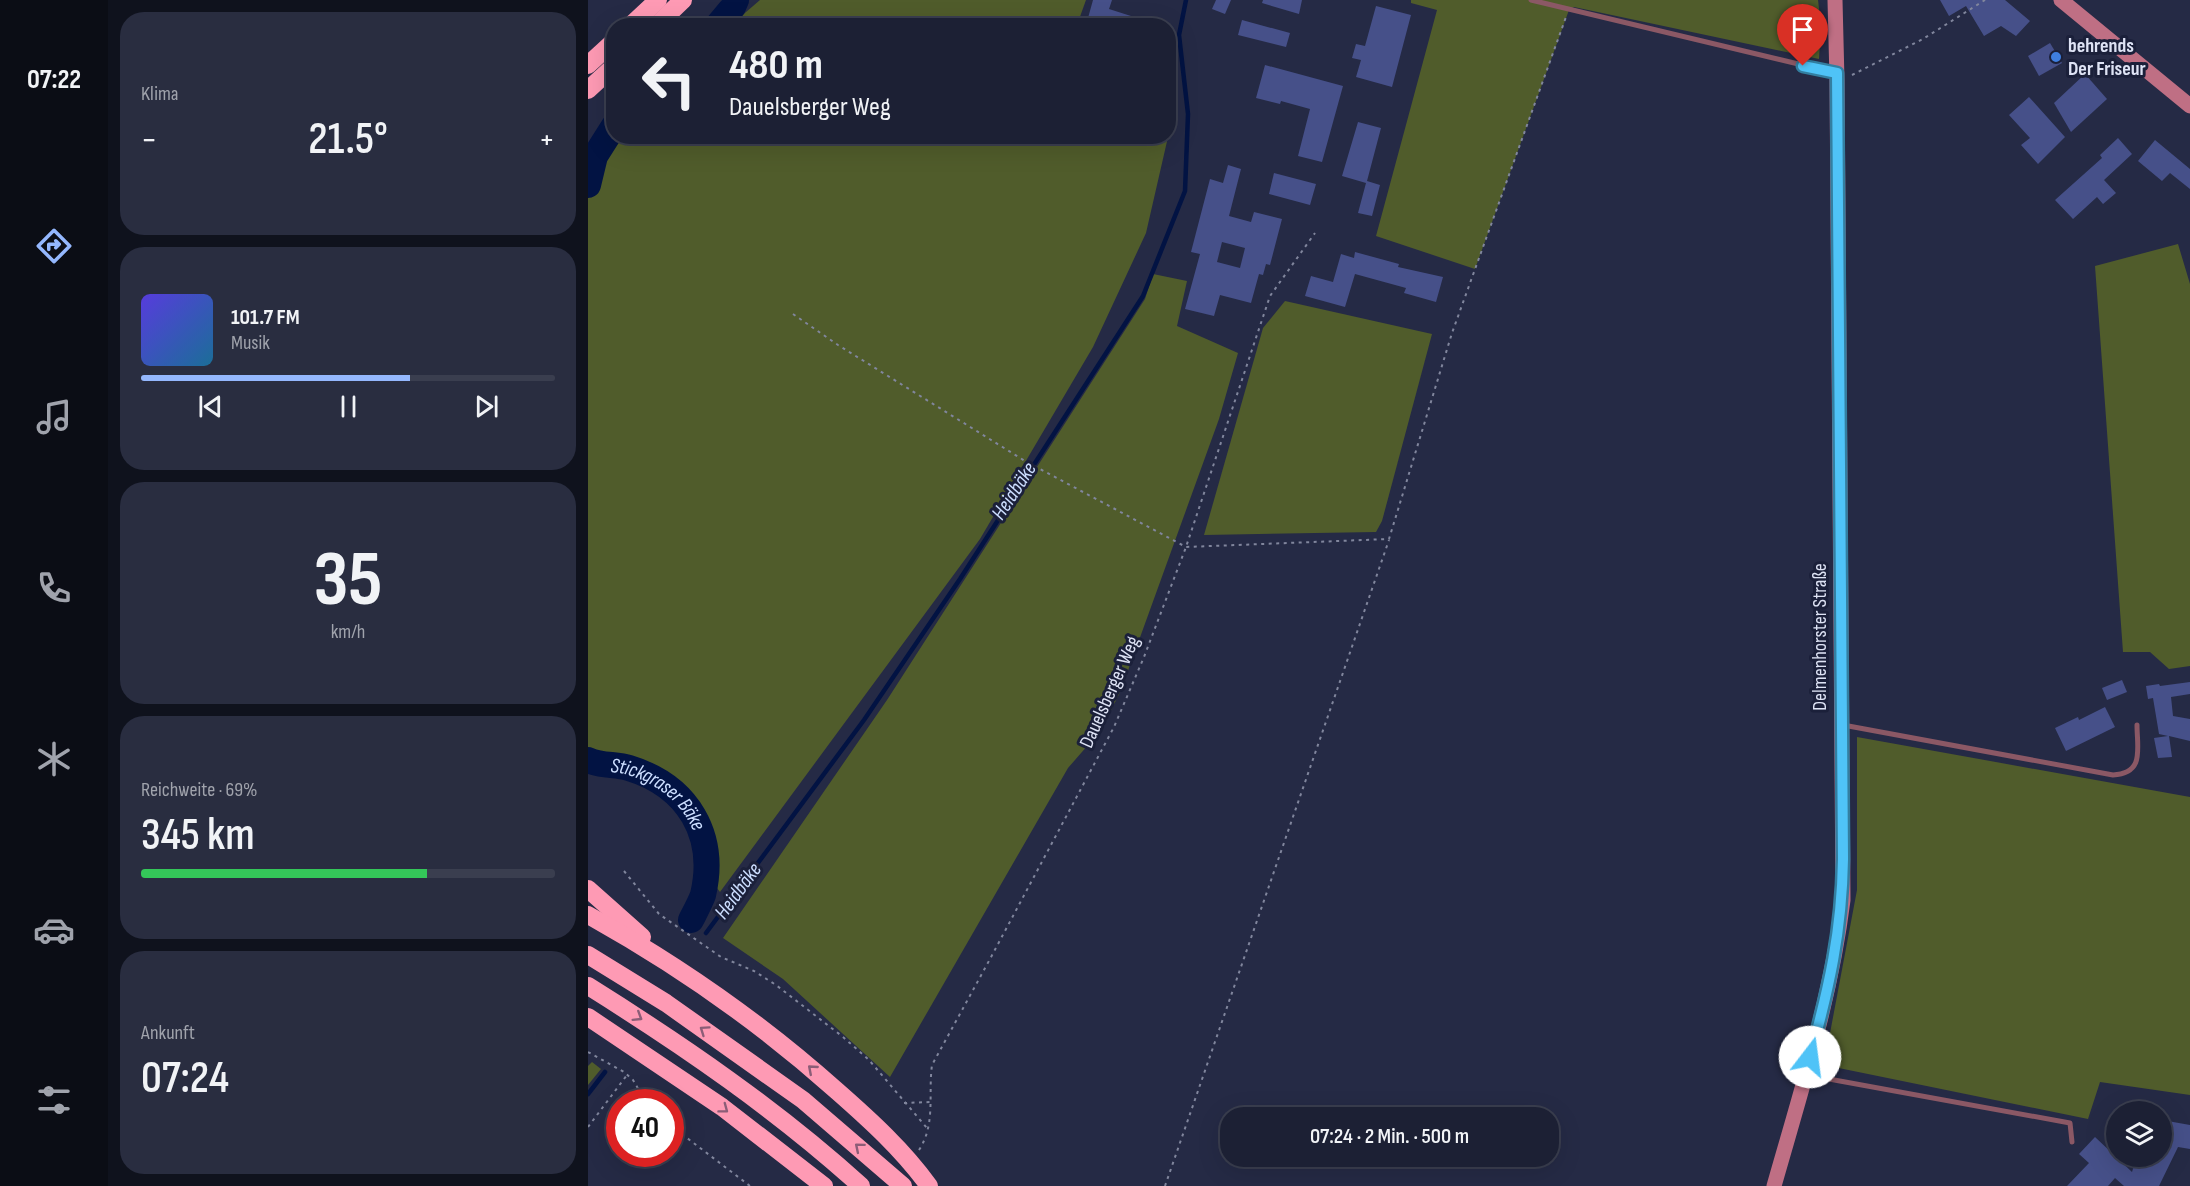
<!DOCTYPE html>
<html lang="de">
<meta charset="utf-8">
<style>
:root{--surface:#1c2034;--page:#292d40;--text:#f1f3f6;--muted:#a0a3ac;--line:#3a3e4f;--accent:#94b7fd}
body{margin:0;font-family:"Sofia Sans Condensed",sans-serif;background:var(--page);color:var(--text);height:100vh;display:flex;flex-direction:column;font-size:22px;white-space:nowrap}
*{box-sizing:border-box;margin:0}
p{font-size:20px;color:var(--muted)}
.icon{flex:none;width:33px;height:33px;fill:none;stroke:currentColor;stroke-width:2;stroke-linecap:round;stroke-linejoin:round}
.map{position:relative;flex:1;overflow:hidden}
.drawer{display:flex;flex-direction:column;gap:12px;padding:12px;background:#0f121d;width:480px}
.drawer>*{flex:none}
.top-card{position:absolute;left:18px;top:18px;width:570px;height:126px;border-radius:24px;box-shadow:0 6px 24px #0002,0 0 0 2px var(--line);background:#1c2034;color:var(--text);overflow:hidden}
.buttons{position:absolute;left:1518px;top:1101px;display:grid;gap:12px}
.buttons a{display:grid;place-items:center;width:66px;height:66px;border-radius:50%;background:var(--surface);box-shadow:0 6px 24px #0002,0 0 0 2px var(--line);font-size:30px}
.speed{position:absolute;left:18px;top:1089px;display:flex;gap:12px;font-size:30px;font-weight:700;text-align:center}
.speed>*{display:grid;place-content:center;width:78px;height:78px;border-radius:50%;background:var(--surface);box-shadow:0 6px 24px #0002,0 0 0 2px var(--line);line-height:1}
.speed .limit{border:9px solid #d22;background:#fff;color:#111}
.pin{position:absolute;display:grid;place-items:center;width:51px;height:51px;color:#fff;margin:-62px -26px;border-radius:50% 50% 50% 0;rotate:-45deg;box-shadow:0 0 6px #0007}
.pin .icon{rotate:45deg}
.me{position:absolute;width:66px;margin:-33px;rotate:15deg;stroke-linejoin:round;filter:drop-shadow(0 0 4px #0008)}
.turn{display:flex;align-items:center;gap:21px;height:126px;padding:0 24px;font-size:27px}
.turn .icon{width:78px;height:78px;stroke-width:2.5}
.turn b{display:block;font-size:42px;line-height:51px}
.big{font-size:45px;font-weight:600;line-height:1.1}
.drawer .card{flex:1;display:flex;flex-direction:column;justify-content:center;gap:9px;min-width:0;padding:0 21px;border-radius:24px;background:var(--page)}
.drawer .dial{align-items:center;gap:0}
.dial b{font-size:78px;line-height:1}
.song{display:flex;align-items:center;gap:18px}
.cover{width:72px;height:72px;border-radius:9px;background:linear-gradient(135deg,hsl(250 70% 55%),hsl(200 70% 35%))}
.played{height:6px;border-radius:3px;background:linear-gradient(90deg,var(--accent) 65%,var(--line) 65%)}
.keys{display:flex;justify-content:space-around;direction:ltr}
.heat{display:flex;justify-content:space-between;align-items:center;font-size:33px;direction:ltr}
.charge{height:9px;border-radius:4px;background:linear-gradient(90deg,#34c759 69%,var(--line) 0)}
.trip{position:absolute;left:632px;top:1107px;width:339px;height:60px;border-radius:24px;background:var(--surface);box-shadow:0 6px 24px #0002,0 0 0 2px var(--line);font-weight:600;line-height:60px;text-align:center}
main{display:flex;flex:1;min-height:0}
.tab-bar{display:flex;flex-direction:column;width:108px;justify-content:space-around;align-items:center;background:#0b0d15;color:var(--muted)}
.tab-bar .icon{width:42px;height:42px}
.tab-bar .active{color:var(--accent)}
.tab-bar b{font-size:27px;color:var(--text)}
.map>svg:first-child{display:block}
.green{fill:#505c2b}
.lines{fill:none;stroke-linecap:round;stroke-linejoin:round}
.stream{stroke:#021343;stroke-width:4.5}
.river{stroke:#021343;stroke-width:26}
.building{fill:#465089;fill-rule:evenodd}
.path{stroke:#81869d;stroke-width:2;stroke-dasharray:3 4.5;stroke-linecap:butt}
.lane{stroke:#8b5865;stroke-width:5}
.secondary{stroke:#bf6f84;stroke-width:15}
.highway{stroke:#fe9ab4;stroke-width:18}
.oneway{stroke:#8c5d77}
.route-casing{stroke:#337fa1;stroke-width:15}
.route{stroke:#4fc3f7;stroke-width:10}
.shop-dot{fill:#3f7fe0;stroke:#1b203a;stroke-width:2}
.labels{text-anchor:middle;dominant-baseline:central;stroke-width:6;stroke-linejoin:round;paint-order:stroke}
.poi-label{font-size:20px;font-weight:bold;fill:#dee3f5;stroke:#1b203a;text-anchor:start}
.street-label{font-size:20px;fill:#dee3f5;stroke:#1b203a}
.water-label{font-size:21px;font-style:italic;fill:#ccdeff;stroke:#1b203a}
</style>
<main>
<nav class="tab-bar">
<b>07:22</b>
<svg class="icon active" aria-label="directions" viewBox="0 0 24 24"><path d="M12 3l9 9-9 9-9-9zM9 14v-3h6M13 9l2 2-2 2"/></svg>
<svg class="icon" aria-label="music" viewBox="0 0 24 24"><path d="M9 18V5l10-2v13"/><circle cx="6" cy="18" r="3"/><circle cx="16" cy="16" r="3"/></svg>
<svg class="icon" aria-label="phone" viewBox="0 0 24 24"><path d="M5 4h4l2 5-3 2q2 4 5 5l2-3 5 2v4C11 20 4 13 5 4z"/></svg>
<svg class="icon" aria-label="climate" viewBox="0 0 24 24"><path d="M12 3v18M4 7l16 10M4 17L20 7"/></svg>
<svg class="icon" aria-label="car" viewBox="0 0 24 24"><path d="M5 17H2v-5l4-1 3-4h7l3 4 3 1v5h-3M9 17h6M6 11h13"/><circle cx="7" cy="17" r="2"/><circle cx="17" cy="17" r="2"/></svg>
<svg class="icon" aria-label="filters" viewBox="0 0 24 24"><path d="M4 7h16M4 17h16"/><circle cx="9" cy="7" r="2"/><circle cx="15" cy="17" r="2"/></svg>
</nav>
<section class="drawer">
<div class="card"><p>Klima</p>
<div class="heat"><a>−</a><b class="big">21.5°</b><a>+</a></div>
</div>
<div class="card">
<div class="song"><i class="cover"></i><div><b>101.7 FM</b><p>Musik</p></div></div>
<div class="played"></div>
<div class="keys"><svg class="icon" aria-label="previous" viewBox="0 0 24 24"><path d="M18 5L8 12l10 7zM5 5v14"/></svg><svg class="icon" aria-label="pause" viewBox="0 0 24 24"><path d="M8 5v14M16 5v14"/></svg><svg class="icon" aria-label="next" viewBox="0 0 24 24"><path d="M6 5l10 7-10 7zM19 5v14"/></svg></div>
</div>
<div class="card dial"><b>35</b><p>km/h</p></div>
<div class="card"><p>Reichweite · 69%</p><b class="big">345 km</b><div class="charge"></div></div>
<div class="card"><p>Ankunft</p><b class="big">07:24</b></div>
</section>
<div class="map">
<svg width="1602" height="1186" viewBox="0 0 1602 1186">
<rect width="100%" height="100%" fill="#252a45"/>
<!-- green -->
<g class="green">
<path d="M172,0H498L489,25H143Z"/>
<path d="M823,0H1230L1233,26L1231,59L986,7L981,10L887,269L788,236L849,10L823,3Z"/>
<path d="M25,131L26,136L580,137L558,233L505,347L392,539L132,892L125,883L117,814L96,787L71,775L9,758L0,752V198L10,167Z"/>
<path d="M1590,244L1602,284V666L1581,669L1562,652H1535L1507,266Z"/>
<path d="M565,274L599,281L589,326L650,353L631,419L533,690L514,729L480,768L302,1077L195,979L135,938L299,700L557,299Z"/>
<path d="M697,301L844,334L794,521L788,532L616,535L675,328Z"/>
<path d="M1269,737L1602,797V1095L1512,1082L1500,1119L1236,1065L1269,890Z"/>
<path d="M4,1062L13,1069L0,1085V1066Z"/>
</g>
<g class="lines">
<!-- stream -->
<g class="stream">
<path d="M118,933L276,720L372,579L555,296L597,191L600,114L591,35L598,0"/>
<path d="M0,1094L17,1072"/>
</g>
<!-- river -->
<g class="river">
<path d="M129,26L145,7L148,0"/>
<path d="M0,185L7,156L26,126"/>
<path id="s1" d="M0,760C13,766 28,764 41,768C100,786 129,835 115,895C112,903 107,912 103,920"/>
</g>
</g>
<!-- building -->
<g class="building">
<path d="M505,0H524L521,9L565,23L564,26H516L517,23L500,18Z"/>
<path d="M628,0H643L637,14L624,9Z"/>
<path d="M675,0H714L711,14L674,3Z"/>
<path d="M1352,0H1417L1442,21L1428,36L1413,26L1396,36L1378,6L1361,16Z"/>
<path d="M788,6L823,15L804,87L768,77L773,60L764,58L768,44L777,46Z"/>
<path d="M654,20L702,33L698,47L650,35Z"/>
<path d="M1462,43L1474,63L1451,76L1440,56Z"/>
<path d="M677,65L755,86L734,162L710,156L722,109L693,101L692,104L668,98Z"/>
<path d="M1497,74L1519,99L1483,132L1466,103Z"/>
<path d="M1441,97L1477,137L1450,164L1433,145L1442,138L1421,115Z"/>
<path d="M770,122L793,128L779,181L792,185L784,216L770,213L778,183L754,176Z"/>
<path d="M1530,138L1544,154L1516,180L1528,193L1515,204L1509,197L1485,219L1467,200L1514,158L1512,155Z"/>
<path d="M1567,140L1602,169V189L1582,173L1574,181L1550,161Z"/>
<path d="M640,165L653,169L641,216L663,222L666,212L694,219L682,265L678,264L675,275L671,274L663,303L632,295L626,316L597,309L612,254L603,252L622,179L635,183ZM634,242L657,248L652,268L629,262Z"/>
<path d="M686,173L728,184L722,205L681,194Z"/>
<path d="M767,252L811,264L810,267L855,277L848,302L816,293L818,288L767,274L757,307L717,296L723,276L745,282L753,254L766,258Z"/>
<path d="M1534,680L1539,692L1519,700L1514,688Z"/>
<path d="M1602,682V694L1583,697L1585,716L1602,719V741L1581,736L1584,757L1570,758L1566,738L1580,736L1571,734L1565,698L1560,699L1558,686L1571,684L1572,686Z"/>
<path d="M1517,707L1527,727L1478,751L1467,728L1490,717L1491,720Z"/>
<path d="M1574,1120L1602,1125V1149L1590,1147L1571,1186H1536L1527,1178L1520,1186H1479L1501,1163L1491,1154L1507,1137L1544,1172L1549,1156H1574Z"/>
</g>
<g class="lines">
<!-- path -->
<g class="path">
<path d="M1264,75L1335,39L1397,0"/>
<path d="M205,314L250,345L437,461L598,547L801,539L864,333L978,17"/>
<path d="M36,871L71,914L133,957L166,971L188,985L255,1037L281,1060L339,1128"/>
<path d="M0,1052L36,1072L45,1080L58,1102"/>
<path d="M316,1103L342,1102"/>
<path d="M82,1125L162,1186"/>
<path d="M0,1127L39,1075"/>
<path d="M331,1150C348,1124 340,1094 344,1065L402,959L526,727L556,657L598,547L682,296L727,233"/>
<path d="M577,1186L801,540"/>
</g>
<!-- lane -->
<g class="lane">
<path d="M943,0L1248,73"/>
<path d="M1255,725L1525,775C1557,773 1549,749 1549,725"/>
<path d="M1219,1075L1482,1123L1484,1142"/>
</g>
<!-- secondary -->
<g class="secondary">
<path d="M1473,0L1602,106"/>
<path d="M1186,1186C1213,1091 1243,998 1255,900L1249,80L1247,0"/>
</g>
<!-- highway -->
<g class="highway">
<path d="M42,26L70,0"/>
<path d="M68,26L95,0"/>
<path d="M0,65L26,41"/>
<path d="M0,90L26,66"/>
<path d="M0,889L54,937"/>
<path d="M0,915C90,965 173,1023 249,1091C282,1120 315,1150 341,1186"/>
<path d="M0,955L78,1003L215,1100L315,1186"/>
<path d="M0,986C96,1046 189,1110 273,1186"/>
<path d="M0,1017L134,1107L236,1186"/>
</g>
</g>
<!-- one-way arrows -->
<defs><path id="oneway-chevron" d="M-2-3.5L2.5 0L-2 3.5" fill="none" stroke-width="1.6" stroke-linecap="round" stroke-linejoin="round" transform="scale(1.5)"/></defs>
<g class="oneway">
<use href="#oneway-chevron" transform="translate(50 1017) rotate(32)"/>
<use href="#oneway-chevron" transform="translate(116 1030) rotate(-145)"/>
<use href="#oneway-chevron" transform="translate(224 1069) rotate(-139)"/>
<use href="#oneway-chevron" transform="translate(136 1109) rotate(37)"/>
<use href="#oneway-chevron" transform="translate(271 1147) rotate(-140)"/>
</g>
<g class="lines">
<!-- route casing -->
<g class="route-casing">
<path id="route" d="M1215,66L1249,73L1255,859C1254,931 1241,988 1222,1057"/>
</g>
<!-- route -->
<use href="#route" class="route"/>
</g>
<!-- markers -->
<circle class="shop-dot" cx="1468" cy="57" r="6"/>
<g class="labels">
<!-- poi labels -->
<g class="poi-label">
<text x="1480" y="46">behrends<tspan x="1480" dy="23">Der Friseur</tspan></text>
</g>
<!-- street labels -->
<g class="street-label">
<text transform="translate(1232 637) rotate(-90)">Delmenhorster Straße</text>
<text transform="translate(522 692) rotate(-66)">Dauelsberger Weg</text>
</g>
<!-- water labels -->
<g class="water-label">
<text transform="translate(426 491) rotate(-57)">Heidbäke</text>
<text stroke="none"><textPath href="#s1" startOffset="81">Stickgraser Bäke</textPath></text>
<text transform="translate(150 891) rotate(-54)">Heidbäke</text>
</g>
</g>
</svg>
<div class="buttons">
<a><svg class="icon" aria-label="layers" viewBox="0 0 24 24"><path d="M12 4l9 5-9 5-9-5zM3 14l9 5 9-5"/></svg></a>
</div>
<div class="speed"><div class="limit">40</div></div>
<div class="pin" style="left:1215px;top:66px;background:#d93025"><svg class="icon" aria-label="arrive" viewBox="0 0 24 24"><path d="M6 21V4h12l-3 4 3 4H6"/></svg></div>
<svg class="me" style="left:1222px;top:1057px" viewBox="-20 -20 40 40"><circle r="19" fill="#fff"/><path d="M0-13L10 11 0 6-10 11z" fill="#4fc3f7"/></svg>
<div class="trip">07:24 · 2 Min. · 500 m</div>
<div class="top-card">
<div class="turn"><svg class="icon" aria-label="left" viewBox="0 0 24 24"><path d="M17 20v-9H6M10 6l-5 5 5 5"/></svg><div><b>480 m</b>Dauelsberger Weg</div></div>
</div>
</div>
</main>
